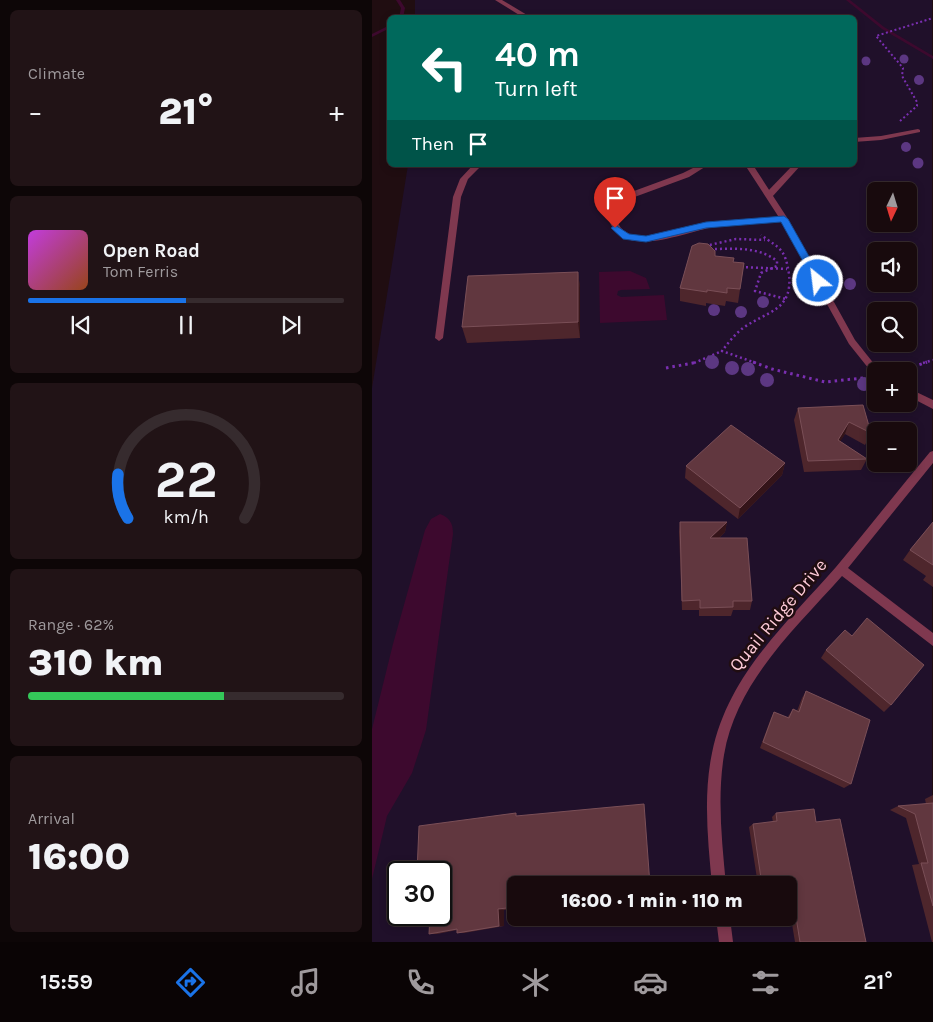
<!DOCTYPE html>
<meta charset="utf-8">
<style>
:root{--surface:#180a0d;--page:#211316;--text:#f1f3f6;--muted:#9f9a9d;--line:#362b2e;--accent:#1a73e8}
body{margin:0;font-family:Karla,sans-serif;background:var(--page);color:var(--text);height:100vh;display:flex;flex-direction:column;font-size:19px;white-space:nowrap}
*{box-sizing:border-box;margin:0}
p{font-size:16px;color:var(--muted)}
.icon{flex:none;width:28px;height:28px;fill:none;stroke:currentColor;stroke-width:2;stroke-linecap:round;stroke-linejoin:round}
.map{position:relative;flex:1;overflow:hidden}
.panel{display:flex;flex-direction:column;gap:10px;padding:10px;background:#0d0607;width:372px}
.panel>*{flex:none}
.guide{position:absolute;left:15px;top:15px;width:470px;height:152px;border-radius:8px;box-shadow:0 2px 8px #0003,0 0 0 1px var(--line);background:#00695c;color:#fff;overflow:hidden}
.needle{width:32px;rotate:184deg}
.buttons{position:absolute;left:495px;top:182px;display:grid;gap:10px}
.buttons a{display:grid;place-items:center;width:50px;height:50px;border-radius:8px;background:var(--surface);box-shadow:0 2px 8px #0003,0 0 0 1px var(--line);font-size:25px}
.speed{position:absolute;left:15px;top:861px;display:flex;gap:10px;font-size:25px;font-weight:700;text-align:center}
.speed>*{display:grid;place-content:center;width:65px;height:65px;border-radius:50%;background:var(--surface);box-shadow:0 2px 8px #0003,0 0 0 1px var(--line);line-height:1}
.speed .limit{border:2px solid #111;border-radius:8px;background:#fff;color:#111}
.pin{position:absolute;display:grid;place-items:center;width:42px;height:42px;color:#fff;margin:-51px -21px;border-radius:50% 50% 50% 0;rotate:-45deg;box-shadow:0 0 5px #0007}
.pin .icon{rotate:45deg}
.me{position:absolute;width:55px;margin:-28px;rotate:331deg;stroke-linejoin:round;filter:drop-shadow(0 0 4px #0008)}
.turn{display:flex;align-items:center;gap:18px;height:105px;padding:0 25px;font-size:22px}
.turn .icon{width:65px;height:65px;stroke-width:2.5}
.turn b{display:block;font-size:35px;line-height:42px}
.then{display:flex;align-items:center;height:48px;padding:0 25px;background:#0003;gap:10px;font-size:19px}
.big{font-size:38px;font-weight:800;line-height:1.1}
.panel .widget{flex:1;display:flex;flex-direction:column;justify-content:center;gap:8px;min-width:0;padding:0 18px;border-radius:8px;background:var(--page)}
.panel .dial{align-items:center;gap:0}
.dial svg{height:130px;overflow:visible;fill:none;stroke:var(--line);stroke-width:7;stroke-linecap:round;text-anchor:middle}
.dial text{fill:var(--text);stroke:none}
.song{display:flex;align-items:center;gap:15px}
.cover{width:60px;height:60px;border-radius:8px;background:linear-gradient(135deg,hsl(290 70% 55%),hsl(20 70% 35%))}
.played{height:5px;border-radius:2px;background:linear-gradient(90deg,var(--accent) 50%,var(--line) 50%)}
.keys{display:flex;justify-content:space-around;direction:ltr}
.heat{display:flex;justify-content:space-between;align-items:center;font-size:28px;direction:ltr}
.charge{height:8px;border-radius:4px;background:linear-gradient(90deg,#34c759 62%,var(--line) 0)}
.trip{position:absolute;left:135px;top:876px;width:290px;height:50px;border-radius:8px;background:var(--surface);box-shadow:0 2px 8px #0003,0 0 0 1px var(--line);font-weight:800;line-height:50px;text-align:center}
.tab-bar{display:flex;height:80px;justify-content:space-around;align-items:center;background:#0a0405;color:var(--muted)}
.tab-bar .icon{width:35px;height:35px}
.tab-bar .active{color:var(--accent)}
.tab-bar b{font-size:22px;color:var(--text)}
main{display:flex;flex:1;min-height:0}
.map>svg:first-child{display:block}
.green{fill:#20102a;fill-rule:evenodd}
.water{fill:#3d092e}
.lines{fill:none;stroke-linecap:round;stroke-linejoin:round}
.stream{fill:#3d092e;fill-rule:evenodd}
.path-far2{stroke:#7a2fb1;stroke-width:2;stroke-dasharray:2 2.5;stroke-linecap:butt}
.path-far1{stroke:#7a2fb1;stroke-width:2.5;stroke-dasharray:2 3;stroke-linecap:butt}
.path{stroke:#7a2fb1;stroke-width:3;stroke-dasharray:2.5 4;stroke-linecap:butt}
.lane{fill:#7f384f;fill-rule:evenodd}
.street{fill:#7f384f;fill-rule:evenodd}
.tree{fill:#5c3782}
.wall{fill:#4e262c}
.shaded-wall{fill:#341419}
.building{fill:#61373f;stroke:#7a4f57}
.route{fill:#1a73e8;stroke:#114b97}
.labels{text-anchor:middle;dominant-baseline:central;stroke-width:5;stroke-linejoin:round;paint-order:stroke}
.street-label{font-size:18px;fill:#ffccd9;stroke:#200d11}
</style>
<main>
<section class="panel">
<div class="widget"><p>Climate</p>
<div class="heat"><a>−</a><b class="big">21°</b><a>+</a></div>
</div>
<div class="widget">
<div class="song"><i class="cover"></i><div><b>Open Road</b><p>Tom Ferris</p></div></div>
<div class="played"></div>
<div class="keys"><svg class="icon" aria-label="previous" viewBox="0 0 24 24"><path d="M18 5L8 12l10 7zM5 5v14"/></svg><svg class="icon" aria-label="pause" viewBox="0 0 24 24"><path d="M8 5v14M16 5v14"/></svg><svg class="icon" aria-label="next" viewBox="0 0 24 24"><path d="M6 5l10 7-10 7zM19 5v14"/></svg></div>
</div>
<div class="widget dial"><svg viewBox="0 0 100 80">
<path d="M14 69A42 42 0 1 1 86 69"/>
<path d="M14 69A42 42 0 0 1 8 42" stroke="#1a73e8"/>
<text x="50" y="56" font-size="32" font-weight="700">22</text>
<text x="50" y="72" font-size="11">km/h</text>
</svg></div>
<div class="widget"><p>Range · 62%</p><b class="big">310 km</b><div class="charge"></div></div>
<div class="widget"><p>Arrival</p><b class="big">16:00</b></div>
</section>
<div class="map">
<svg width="561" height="942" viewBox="0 0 561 942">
<rect width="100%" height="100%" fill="#200d11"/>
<!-- green -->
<path class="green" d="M43,0H560V942H0V388L36,165H482V18H43ZM504,191H536V224H504ZM504,251H536V284H504ZM504,311H536V344H504ZM504,371H536V404H504ZM504,431H536V464H504ZM26,872H69V915H26ZM144,885H416V918H144Z"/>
<!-- water -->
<g class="water">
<path d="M258,271L274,278L278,289L249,290L246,291L245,295L249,297L292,295L295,320L228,323L227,272Z"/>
<path d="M68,514C78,518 81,523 81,534L54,730L40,773L15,816L0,879V729L21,644L53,530L59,519Z"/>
</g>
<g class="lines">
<!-- stream -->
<g class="stream">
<path d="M24,0H28L33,8L31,18H27L29,8Z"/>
<path d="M474,0H478L512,27L561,56V59L510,29Z"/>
<path d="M18,25V28L0,37V34Z"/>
</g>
<!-- path-far2 -->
<path class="path-far2" d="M528,121L545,106V102L530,76L531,68L504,36L561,18"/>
<!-- path-far1 -->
<g class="path-far1">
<path d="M333,246L364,239L393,240"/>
<path d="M338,249C361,249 386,246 405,261V266L389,273L383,291L414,299"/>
<path d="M369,267L415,269"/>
<path d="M322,363L350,351"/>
<path d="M384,363L350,351C356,343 363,334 371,328C395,311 421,311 417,274C413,248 408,249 389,235"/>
<path d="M551,363L561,360"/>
</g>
<!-- path -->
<g class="path">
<path d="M381,362L400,369L453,382L491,378"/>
<path d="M294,368L326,362"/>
<path d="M529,371L555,362"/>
</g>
<!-- lane -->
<g class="lane">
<path d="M546,129L548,130V132L509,140L482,142V138L509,136Z"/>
<path d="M101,165H110L96,179L89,197L71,338L67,341L63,338L81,197L88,179Z"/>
<path d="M327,165H336L317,177L249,202C244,207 243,213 245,220C254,254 323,225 347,221C368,219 390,219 412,217L416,219L412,221C389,224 366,224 343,227C314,231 255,260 238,223C234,214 237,205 243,198L311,173Z"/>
<path d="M421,165H429L400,197H394V193Z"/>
</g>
<!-- street -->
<g class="street">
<path d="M123,0H130L160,18H152Z"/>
<path d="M373,165H381L416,219L483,340L507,370L508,371H504V375L501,374L477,344L408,219Z"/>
<path d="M536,388L561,400V409L536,396Z"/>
<path d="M561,451V463L476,568L561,633V646L470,576C423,629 364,682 352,755C345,798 350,842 354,885H340C336,842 331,796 340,753C356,675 414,624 464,567C496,529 526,490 558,452Z"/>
<path d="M344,918H358L361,942H347Z"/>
</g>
</g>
<!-- trees -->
<g class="tree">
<circle cx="532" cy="59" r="4.5"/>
<circle cx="494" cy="61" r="4.5"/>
<circle cx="547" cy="80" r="5"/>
<circle cx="534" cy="147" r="5"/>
<circle cx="546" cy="163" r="5.5"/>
<circle cx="463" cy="283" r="6"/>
<circle cx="478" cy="284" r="6"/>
<circle cx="391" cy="302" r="6"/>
<circle cx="342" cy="310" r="6"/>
<circle cx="369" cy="312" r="6"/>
<circle cx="340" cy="362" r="7"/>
<circle cx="360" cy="368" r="7"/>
<circle cx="376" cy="369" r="7"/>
<circle cx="395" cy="380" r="7"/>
<circle cx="492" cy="384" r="7"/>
</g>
<!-- wall -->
<g class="wall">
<path d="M343,256L361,262L372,263L366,303L354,301L353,306L334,303V306L308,301V288Z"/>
<path d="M206,272L208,288V338L95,343L90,327Z"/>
<path d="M491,405L499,433L493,445L473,434L468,441L495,459L489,470L432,472L422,420L426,408Z"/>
<path d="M413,463L410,475L366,519L313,478L314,466Z"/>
<path d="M308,522H355L353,532L347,538L380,601L378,610H361L359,616H327V610H310L307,532Z"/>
<path d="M561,522V587L551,580L554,576L531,560L538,550Z"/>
<path d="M454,650L519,705L512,712L449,658Z"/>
<path d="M434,691L479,784L472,788L388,748L399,718L402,712L415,718L421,709L425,711L430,698Z"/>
<path d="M561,795V942H560L540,865L547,864L534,818L518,810L526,806L554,804L553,799Z"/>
<path d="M404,813L444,822L490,942H423L419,918L392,920L391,918H416V885H386L377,827L381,824L401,822L400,817Z"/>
<path d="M144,885V908L132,910V926L92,933H85V930L65,934H57V916L51,917H43V915H69Z"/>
</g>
<!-- shaded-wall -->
<g class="shaded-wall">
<path d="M206,272L208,288V338L206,322Z"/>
<path d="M477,422L473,434L462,452L466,440Z"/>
<path d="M413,463L410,475L366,519L368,508Z"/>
<path d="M355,522L353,532L337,548L338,538Z"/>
<path d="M126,909L132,910V926H127Z"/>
</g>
<!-- building -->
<g class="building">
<path d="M327,243L336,244L343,251V256L362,258L361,262L372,263L368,289L355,288V293L335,290V292L308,288L320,246Z"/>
<path d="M206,272V322L90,327L96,276Z"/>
<path d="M491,405L499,433L477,422L466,440L495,459L436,461L426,408Z"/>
<path d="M359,425L413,463L368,508L314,466Z"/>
<path d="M308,522H355L338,538H375L380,601H361V607L328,608V600L310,601Z"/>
<path d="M561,522V565L538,550Z"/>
<path d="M495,618L552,665L519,705L454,650L473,630L480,636Z"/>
<path d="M434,691L498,720L479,784L391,742L402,712L417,718L421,709L427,712Z"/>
<path d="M561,803V906L549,863H556L543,814L526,806Z"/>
<path d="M272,804L278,885H144V907L126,909L127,926L85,933V929L57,934L58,915H69V872H45L47,826L144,813V816Z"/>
<path d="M442,809L444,822L468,819L494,942H428L424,917L396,920L395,918H416V885H390L381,824L405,821L404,813Z"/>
<path d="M43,915H54L43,917Z"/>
</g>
<!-- route -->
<path class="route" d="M412,216L416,219L451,281L449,283H443L409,222L334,228L274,242L251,239L239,228L243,225L257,234L274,236L334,222Z"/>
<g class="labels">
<!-- street labels -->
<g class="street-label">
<text transform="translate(406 615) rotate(-50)">Quail Ridge Drive</text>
</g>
</g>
</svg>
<div class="buttons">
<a><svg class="needle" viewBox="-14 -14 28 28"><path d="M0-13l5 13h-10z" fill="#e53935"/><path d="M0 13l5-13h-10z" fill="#9f9a9d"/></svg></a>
<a><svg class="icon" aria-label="sound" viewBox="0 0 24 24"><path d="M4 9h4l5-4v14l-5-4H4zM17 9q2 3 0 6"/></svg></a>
<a><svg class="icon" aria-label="search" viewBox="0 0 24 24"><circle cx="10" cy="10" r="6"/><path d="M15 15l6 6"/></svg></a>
<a>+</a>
<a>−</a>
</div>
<div class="speed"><div class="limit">30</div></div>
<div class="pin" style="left:243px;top:228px;background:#d93025"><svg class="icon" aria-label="arrive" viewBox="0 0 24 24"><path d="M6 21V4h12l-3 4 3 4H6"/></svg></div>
<svg class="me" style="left:446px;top:281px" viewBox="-20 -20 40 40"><circle r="17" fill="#1a73e8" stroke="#fff" stroke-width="3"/><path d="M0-11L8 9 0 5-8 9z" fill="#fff"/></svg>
<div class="trip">16:00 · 1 min · 110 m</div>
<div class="guide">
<div class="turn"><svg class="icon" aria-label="left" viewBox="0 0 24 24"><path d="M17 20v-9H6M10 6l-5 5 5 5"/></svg><div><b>40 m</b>Turn left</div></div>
<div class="then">Then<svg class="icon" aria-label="arrive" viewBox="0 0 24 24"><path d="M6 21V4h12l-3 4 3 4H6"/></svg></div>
</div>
</div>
</main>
<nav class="tab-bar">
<b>15:59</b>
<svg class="icon active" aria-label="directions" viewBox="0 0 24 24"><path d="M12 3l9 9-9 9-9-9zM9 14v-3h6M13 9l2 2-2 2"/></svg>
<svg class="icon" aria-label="music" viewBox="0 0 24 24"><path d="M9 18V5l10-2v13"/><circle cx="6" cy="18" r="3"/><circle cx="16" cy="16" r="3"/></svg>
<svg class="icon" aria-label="phone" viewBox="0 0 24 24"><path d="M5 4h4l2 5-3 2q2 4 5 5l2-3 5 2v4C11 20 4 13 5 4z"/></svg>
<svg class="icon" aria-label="climate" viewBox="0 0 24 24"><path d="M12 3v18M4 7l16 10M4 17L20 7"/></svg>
<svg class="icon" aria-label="car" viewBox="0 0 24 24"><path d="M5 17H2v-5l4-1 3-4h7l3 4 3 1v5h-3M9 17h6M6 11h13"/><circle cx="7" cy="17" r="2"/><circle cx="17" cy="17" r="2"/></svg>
<svg class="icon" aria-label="filters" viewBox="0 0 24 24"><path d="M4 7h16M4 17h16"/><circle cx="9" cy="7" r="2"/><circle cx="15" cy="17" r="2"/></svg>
<b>21°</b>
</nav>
